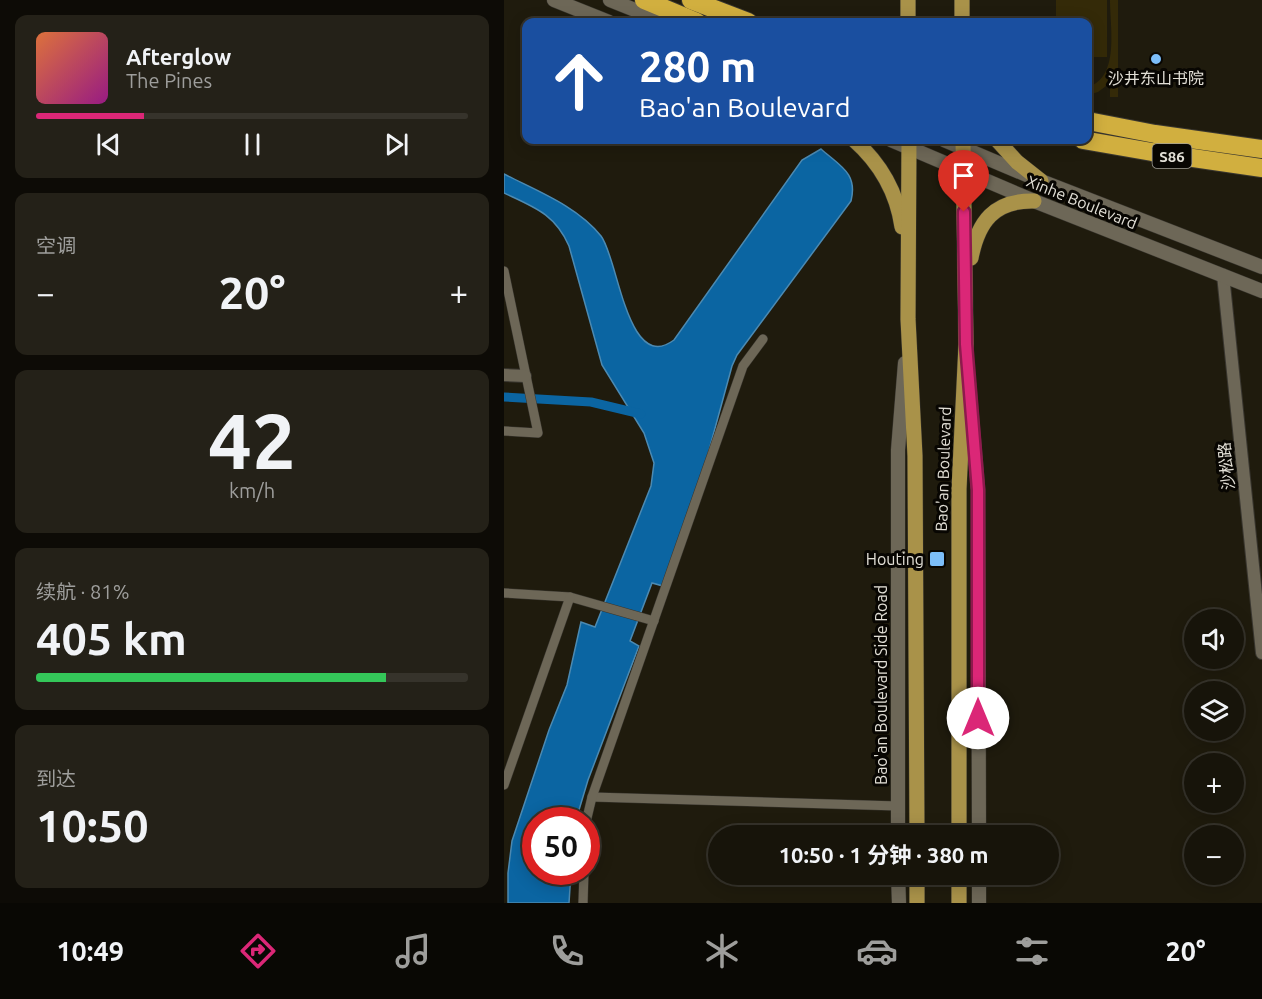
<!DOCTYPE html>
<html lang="zh">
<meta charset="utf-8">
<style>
:root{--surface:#17140a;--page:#242118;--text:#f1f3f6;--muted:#9e9e9c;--line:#36332b;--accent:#db2777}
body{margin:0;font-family:Ubuntu,"Noto Sans SC",sans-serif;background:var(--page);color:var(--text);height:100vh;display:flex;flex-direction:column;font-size:22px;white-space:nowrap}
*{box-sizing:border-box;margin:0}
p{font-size:20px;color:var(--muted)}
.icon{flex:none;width:33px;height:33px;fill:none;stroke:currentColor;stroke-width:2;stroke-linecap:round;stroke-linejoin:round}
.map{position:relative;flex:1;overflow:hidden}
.drawer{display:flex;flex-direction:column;gap:15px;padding:15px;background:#0d0b06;width:504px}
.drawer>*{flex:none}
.top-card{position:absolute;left:18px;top:18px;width:570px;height:126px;border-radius:12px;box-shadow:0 3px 15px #0003,0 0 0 2px var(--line);background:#1a4fa0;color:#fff;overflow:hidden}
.controls{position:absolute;left:680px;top:609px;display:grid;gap:12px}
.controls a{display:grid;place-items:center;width:60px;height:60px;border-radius:50%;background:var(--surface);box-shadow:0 3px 15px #0003,0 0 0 2px var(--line);font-size:30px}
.speed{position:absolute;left:18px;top:807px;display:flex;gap:12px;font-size:30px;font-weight:700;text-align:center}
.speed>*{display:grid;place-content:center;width:78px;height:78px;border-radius:50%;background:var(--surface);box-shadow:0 3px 15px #0003,0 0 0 2px var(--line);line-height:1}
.speed .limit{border:9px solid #d22;background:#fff;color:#111}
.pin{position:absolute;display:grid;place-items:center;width:51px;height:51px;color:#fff;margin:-62px -26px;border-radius:50% 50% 50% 0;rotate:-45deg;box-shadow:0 0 6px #0007}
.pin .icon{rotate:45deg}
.me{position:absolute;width:66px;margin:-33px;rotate:0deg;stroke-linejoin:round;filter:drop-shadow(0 0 4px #0008)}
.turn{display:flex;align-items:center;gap:21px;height:126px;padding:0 18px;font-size:27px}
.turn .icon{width:78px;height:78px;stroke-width:2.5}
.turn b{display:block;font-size:42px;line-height:51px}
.big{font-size:45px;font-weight:700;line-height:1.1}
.drawer .tile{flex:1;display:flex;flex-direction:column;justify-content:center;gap:9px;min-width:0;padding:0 21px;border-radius:12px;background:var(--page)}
.drawer .dial{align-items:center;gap:0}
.dial b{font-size:78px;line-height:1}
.song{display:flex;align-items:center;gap:18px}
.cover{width:72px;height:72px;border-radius:9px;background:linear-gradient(135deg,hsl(20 70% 55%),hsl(310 70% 35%))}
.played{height:6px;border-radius:3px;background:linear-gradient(90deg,var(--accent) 25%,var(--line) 25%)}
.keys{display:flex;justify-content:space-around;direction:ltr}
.heat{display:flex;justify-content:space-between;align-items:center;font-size:33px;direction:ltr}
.charge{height:9px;border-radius:4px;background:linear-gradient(90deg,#34c759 81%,var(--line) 0)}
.trip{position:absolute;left:204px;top:825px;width:351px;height:60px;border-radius:30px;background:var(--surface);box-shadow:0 3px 15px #0003,0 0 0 2px var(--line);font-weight:700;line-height:60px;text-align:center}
.tabs{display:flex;height:96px;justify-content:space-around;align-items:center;background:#090804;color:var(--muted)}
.tabs .icon{width:42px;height:42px}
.tabs .active{color:var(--accent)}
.tabs b{font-size:27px;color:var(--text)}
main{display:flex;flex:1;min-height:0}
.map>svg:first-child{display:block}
.green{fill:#342a08}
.water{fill:#0b65a2;stroke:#4c8ab2;stroke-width:1.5}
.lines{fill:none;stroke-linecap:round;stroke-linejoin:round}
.canal{stroke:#0b65a2;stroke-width:9}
.minor-casing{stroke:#39362f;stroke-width:10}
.tertiary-casing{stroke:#39362f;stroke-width:14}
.secondary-casing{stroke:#39362f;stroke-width:15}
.primary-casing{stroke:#39362f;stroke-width:16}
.motorway-casing{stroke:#39362f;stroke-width:20}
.minor{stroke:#6d6757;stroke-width:9}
.tertiary{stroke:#6d6757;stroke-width:12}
.secondary{stroke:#6d6757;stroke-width:14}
.primary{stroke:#a99249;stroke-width:15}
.motorway{stroke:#d1af3f;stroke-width:18}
.route-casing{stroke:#8e194d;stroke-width:15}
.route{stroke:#db2777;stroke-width:10}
.poi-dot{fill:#7cbef9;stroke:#080602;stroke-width:2}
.labels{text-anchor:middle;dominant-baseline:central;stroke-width:6;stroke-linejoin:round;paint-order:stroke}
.shield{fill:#080602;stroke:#a19e96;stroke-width:1.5}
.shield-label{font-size:15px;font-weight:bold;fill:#e2dfd6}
.poi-label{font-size:16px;fill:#e2dfd6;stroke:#080602}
.street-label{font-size:16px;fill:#e2dfd6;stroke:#080602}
</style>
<main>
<section class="drawer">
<div class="tile">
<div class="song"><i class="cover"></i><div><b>Afterglow</b><p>The Pines</p></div></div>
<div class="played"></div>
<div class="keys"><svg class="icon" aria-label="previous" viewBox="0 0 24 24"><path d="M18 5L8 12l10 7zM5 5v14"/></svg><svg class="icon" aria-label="pause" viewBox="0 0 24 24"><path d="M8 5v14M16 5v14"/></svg><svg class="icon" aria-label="next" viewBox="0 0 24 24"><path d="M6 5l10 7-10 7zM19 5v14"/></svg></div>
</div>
<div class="tile"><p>空调</p>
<div class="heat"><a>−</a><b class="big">20°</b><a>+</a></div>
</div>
<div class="tile dial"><b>42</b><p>km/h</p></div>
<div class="tile"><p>续航 · 81%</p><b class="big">405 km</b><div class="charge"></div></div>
<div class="tile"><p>到达</p><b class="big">10:50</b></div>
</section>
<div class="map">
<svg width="758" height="903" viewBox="0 0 758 903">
<rect width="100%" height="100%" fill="#1f1b0d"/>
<!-- green -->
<g class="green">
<path d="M552,0H603V57H584V22H552Z"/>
<path d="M606,0H614V97H606V83L594,92L584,95V87C616,77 606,28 606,0Z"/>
</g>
<!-- water -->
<path class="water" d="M317,149C336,166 354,173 347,201L233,355L228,366L192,498L159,586L148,583L126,641L135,646L84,780L72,820H32V872H67L65,903H4V873L8,841L45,730L63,685L77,622L91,627L147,486L150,463L140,433L98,365L65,246C51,214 30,207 0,193V174C33,191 73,206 97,236C114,257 123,375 170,340L298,160Z"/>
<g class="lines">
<!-- canal -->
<path class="canal" d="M0,397L87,402L137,414"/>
<!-- minor casing -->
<g class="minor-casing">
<g id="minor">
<path d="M0,271L34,433L0,431"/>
<path d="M0,593L66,597L150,621"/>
<path d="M0,785L66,597"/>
<path d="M88,797L394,806"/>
<path d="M82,822L88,797L239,366L259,339"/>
<path d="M79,903L80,872"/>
</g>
</g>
<!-- tertiary casing -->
<g class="tertiary-casing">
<g id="tertiary">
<path d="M719,275L758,653"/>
<path d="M0,375L21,376"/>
</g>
</g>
<!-- secondary casing -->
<g class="secondary-casing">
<g id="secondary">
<path d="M50,0L105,22"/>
<path d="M106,0L161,22"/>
<path d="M387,140L530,201L758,291"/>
<path d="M440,140L537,181L758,267"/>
<path d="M465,385L474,490L475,836"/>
<path d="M394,836V450L401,363"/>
<path d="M394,874L395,903"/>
<path d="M475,874V903"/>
</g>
</g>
<!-- primary casing -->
<g class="primary-casing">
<g id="primary">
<path d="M404,0V22"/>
<path d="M458,0V22"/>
<path d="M350,140C376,163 393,193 398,227"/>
<path d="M405,140L404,319L411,456L413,836"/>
<path d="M493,140L513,162L537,181"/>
<path d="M467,258C474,222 490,200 530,201"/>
<path d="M455,836V489L462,344L459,140"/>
<path d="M413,874V903"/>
<path d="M455,903V874"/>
</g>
</g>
<!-- motorway casing -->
<g class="motorway-casing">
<g id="motorway">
<path d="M140,0L193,22"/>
<path d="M187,0L244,22"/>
<path d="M584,121L651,134L758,149"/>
<path d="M579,140L648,152L758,168"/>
</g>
</g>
<!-- minor -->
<use href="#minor" class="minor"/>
<!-- tertiary -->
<use href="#tertiary" class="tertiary"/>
<!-- secondary -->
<use href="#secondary" class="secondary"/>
<!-- primary -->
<use href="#primary" class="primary"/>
<!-- motorway -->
<use href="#motorway" class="motorway"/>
</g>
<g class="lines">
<!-- route casing -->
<g class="route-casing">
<path id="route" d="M460,212L462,344L474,490V718"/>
</g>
<!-- route -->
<use href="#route" class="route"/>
</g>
<!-- markers -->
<g class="poi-dot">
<circle cx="652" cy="59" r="6"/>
<rect x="425" y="551" width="16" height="16" rx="3"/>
</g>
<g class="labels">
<!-- shield labels -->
<rect class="shield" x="648.5" y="144" width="39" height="24" rx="4.5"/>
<g class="shield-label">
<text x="668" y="156">S86</text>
</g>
<!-- poi labels -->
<g class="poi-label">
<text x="652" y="78">沙井东山书院</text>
<text x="420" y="559" text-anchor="end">Houting</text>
</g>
<!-- street labels -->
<g class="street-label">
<text transform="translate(578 202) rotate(22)">Xinhe Boulevard</text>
<text transform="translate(722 466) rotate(-96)">沙松路</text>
<text transform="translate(439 469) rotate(-88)">Bao'an Boulevard</text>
<text transform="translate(377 685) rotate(-90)">Bao'an Boulevard Side Road</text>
</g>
</g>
</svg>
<div class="controls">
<a><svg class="icon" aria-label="sound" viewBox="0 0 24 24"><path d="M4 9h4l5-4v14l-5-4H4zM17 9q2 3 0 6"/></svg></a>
<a><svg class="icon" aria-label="layers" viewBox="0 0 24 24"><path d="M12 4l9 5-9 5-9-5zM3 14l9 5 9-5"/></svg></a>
<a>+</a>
<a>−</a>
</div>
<div class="speed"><div class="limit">50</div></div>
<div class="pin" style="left:460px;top:212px;background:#d93025"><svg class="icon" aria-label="arrive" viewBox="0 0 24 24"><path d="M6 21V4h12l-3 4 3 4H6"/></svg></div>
<svg class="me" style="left:474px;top:718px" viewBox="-20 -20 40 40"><circle r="19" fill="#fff"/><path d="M0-13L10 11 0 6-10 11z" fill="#db2777"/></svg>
<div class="trip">10:50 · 1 分钟 · 380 m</div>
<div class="top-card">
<div class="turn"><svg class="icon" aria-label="ahead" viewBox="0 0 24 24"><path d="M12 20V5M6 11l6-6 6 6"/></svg><div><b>280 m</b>Bao'an Boulevard</div></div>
</div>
</div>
</main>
<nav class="tabs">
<b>10:49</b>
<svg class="icon active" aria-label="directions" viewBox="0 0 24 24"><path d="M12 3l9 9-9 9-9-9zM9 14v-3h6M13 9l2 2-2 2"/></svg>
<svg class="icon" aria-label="music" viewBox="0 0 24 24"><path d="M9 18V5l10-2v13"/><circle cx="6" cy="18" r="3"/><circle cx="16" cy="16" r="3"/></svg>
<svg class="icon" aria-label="phone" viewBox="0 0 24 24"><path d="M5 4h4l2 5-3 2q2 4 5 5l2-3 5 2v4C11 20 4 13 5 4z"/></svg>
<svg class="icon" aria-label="climate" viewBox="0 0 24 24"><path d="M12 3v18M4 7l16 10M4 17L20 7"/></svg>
<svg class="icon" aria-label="car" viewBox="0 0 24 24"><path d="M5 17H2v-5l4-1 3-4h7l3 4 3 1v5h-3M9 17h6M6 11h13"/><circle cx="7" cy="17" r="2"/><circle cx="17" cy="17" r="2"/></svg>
<svg class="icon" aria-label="filters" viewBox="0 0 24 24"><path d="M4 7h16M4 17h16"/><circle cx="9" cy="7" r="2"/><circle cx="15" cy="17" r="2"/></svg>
<b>20°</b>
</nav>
